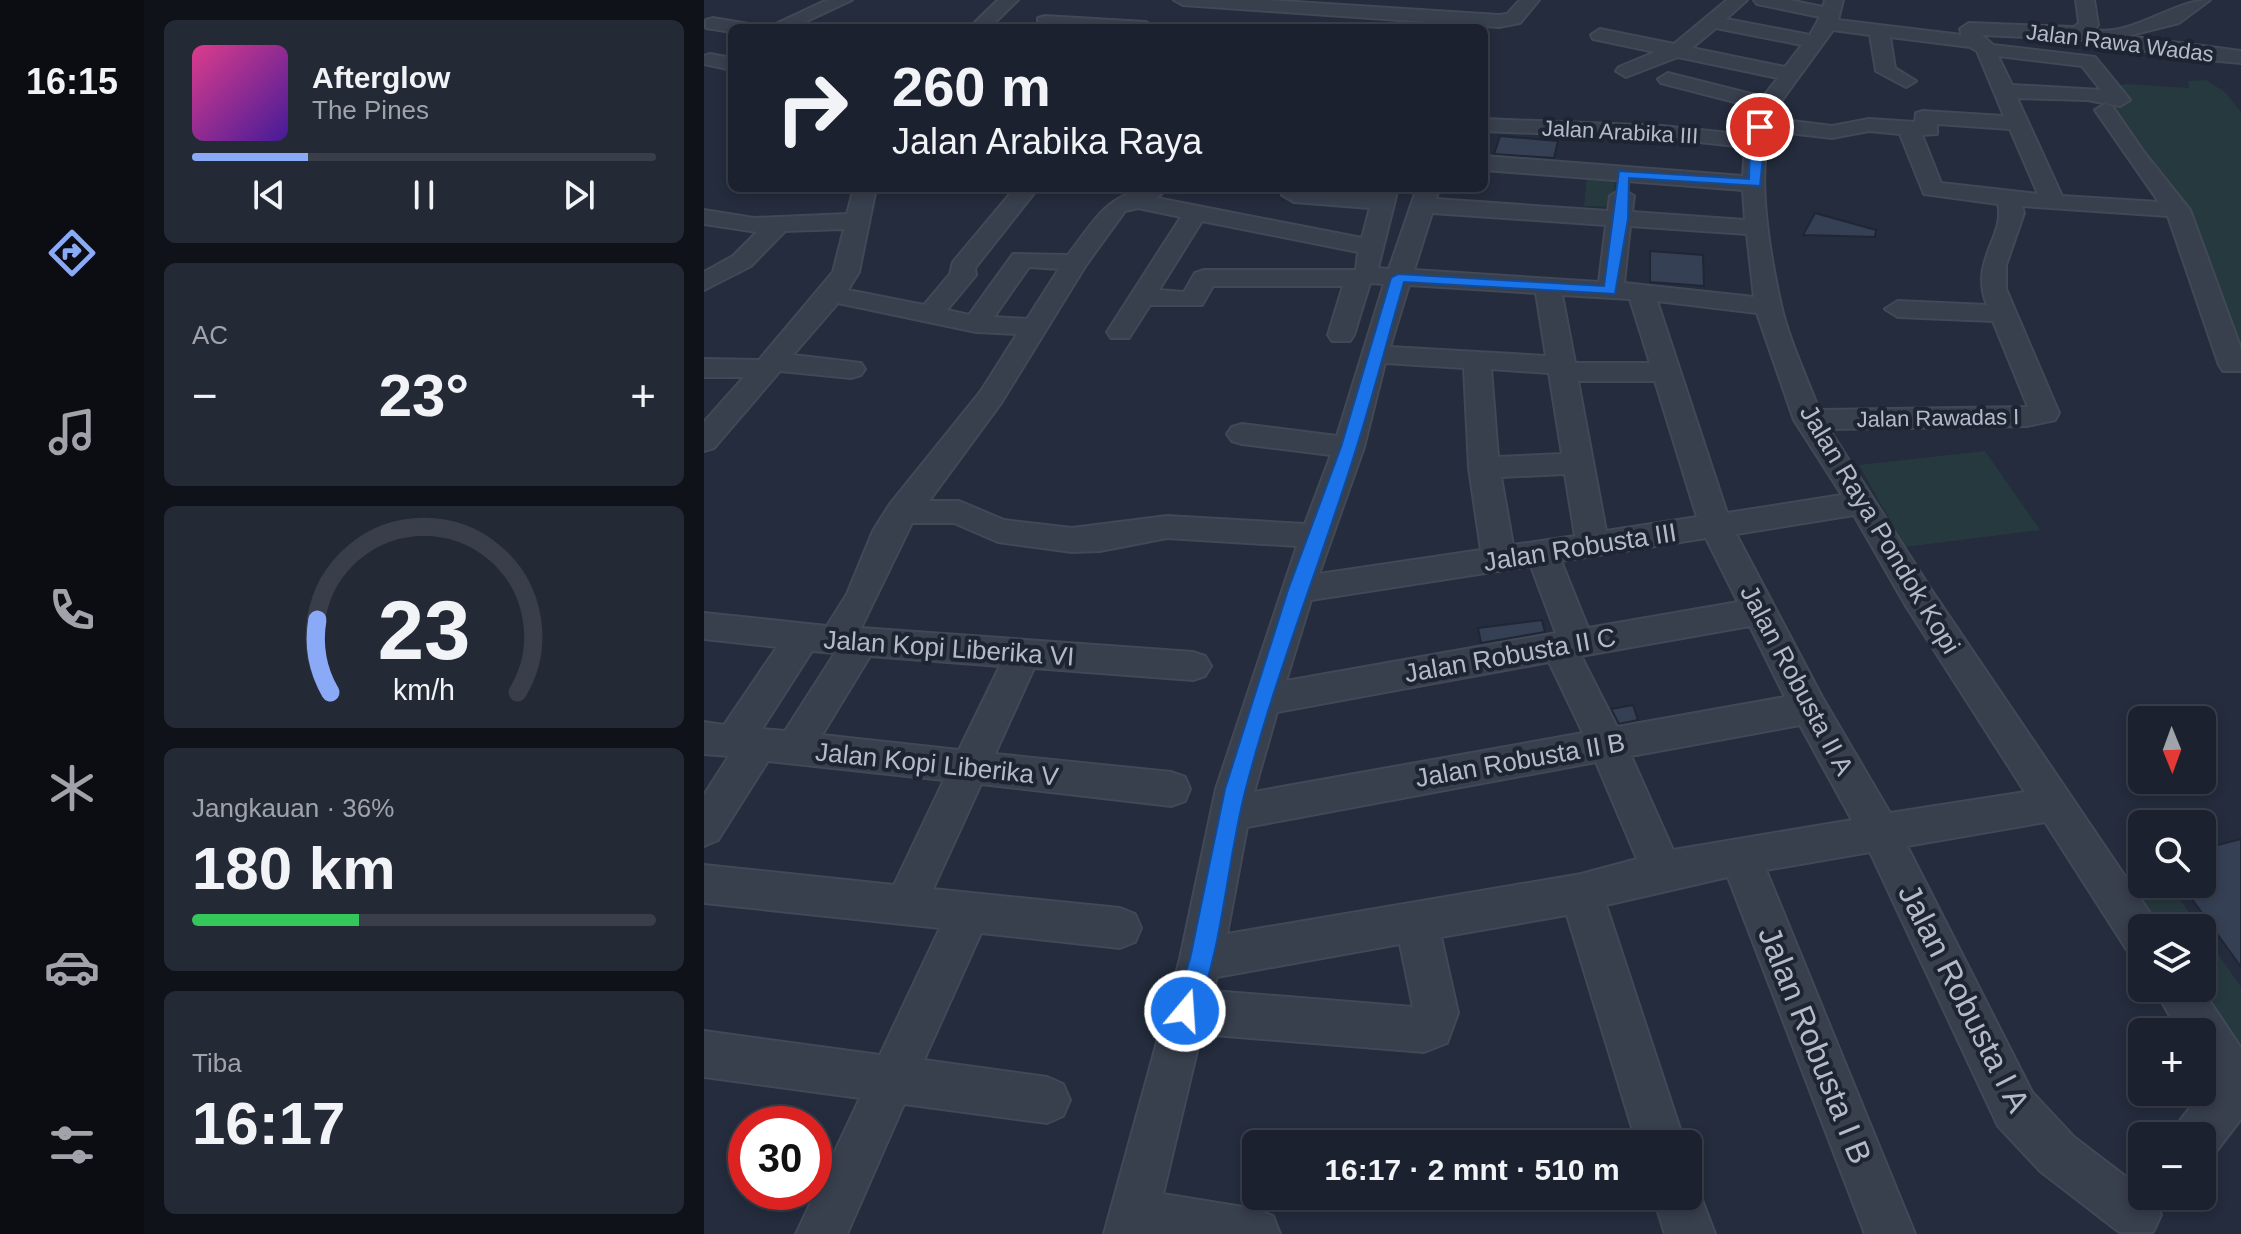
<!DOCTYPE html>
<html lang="id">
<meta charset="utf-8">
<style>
:root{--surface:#1b212e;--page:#242936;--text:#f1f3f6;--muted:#a0a3aa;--line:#393e4a;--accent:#8aaaf7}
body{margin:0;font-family:Arial,sans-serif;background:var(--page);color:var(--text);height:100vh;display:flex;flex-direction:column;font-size:30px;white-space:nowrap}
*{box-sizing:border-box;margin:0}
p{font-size:26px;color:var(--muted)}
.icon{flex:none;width:44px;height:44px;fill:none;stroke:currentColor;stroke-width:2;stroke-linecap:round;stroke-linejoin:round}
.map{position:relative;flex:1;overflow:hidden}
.side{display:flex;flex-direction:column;gap:20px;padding:20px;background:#0f1219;width:560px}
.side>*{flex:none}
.banner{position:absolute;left:24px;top:24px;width:760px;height:168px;border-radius:12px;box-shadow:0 4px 12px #0003,0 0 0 2px var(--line);background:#1b212e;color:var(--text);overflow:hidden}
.needle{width:52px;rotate:179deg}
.buttons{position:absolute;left:1424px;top:706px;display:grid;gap:16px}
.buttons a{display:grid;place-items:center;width:88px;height:88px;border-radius:12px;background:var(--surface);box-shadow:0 4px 12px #0003,0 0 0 2px var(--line);font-size:40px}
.speed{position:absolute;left:24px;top:1106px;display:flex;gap:16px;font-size:40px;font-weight:700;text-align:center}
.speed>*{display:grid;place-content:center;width:104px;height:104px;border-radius:50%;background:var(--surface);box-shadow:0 4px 12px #0003,0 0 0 2px var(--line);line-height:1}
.speed .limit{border:12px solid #d22;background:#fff;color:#111}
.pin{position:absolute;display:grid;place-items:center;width:68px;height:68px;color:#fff;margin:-34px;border:4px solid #fff;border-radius:50%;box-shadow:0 2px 8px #0007}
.me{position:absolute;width:88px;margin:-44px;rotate:18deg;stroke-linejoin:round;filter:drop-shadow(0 0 6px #0008)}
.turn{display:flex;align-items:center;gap:28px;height:168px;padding:0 32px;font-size:36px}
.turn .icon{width:104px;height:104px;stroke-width:2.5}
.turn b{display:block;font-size:56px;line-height:68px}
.big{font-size:60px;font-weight:800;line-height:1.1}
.side .widget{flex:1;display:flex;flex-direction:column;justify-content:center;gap:12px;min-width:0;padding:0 28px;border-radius:12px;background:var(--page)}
.side .dial{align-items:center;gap:0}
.dial svg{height:208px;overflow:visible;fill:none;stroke:var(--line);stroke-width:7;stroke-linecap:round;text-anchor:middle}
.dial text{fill:var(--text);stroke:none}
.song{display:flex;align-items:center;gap:24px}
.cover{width:96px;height:96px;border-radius:12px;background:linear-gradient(135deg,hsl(330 70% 55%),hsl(260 70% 35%))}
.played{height:8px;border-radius:4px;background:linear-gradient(90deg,var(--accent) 25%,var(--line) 25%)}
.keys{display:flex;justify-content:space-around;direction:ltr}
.heat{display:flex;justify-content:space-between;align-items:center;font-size:44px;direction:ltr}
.charge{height:12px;border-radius:6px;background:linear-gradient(90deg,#34c759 36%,var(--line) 0)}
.trip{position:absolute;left:538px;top:1130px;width:460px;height:80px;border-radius:12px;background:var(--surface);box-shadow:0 4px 12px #0003,0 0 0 2px var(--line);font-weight:800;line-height:80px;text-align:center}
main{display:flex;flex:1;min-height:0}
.menu{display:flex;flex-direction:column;width:144px;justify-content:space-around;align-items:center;background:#0b0d12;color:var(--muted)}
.menu .icon{width:56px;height:56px}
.menu .selected{color:var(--accent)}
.menu b{font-size:36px;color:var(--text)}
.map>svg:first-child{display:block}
.green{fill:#26393e}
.building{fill:#364054;stroke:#1f2634;stroke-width:2}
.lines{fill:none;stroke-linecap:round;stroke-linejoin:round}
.minor-casing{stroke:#414856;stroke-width:4}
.minor{fill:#383f4d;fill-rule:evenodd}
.route{fill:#1a73e8;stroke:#114b97;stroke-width:2}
.labels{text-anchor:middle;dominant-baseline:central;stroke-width:8;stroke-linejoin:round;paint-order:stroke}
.far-street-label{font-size:22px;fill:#b4bac9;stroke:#1d2432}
.street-label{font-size:26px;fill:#b4bac9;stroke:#1d2432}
.near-street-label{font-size:32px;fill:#b4bac9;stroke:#1d2432}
</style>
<main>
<nav class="menu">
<b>16:15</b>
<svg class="icon selected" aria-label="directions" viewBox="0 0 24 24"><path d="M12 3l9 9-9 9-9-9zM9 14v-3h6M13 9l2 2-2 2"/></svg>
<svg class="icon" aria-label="music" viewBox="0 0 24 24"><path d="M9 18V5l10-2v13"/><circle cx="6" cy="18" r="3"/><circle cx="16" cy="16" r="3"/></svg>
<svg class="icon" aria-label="phone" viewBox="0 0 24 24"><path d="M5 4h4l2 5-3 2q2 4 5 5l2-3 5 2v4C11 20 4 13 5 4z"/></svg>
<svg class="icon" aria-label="climate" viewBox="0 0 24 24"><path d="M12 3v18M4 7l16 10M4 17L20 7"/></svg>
<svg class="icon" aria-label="car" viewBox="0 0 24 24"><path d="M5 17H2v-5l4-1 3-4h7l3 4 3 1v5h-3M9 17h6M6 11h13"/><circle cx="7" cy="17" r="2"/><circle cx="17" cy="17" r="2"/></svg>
<svg class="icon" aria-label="filters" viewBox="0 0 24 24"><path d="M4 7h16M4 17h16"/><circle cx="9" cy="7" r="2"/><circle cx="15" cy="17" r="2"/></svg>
</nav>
<section class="side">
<div class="widget">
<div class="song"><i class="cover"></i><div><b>Afterglow</b><p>The Pines</p></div></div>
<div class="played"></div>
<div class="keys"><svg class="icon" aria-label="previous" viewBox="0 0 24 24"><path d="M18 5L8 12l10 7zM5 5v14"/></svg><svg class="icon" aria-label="pause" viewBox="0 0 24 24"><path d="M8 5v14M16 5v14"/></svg><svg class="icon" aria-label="next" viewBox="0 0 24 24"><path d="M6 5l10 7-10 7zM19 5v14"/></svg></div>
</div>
<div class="widget"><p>AC</p>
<div class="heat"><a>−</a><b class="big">23°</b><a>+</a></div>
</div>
<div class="widget dial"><svg viewBox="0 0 100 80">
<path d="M14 69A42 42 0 1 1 86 69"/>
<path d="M14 69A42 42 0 0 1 9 41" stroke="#8aaaf7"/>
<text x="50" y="56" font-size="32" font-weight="700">23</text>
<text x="50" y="72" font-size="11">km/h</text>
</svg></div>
<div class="widget"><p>Jangkauan · 36%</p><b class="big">180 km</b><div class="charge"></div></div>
<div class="widget"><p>Tiba</p><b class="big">16:17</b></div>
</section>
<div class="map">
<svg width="1537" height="1234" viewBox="0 0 1537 1234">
<rect width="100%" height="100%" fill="#242c3d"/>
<!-- green -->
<g class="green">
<path d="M1502,80L1521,92L1537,112V369L1483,215L1429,156L1399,88L1422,84L1485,88L1484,81Z"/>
<path d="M883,177L911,179L909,207L880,206Z"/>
<path d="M1281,451L1336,530L1201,547L1155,465Z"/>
<path d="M1461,885L1472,894L1496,928H1438L1411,895Z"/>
<path d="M1498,931L1537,987V1089L1472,988H1498Z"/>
</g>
<!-- building -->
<g class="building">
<path d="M796,136L854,141L850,158L790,154Z"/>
<path d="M1111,213L1172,230L1171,237L1099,235Z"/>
<path d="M946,251L999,255L1000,286L946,282Z"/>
<path d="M838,620L841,632L777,643L774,628Z"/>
<path d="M929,705L934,720L915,724L907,709Z"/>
<path d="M1537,839V967L1477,884H1498V849Z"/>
</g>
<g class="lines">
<!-- minor casing -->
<g class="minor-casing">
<g id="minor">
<path d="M123,0H148L88,28H63Z"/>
<path d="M294,0H314L285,28H265Z"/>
<path d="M470,0H561L795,15L803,14L816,0H835L816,23L795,27L479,5Z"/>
<path d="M1023,0H1043L1022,19L1106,35L1116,17L1053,4L1050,0H1085L1119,7L1121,0H1139L1134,20L1258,35L1256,29L1265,23L1370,27L1375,23L1372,0H1390L1394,25L1390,30C1427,37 1469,0 1506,0L1475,23L1423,36L1537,51V63L1482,58L1374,39L1278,35L1289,45L1391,57L1423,96L1426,100L1416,106L1383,100L1313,98L1358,196L1455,202L1391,110L1401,104L1408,106L1439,151L1486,210L1537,349V371H1519L1515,365L1464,216L1318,206L1320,213L1302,265V289L1355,413L1351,420L1323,426L1125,429L1226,588L1456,928H1438V956L1423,950L1341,822L1203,846L1328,1092L1370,1137L1438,1189V1196L1449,1198L1457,1215L1449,1232H1415L1336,1171L1294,1126L1166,852L1062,870L1211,1234H1161L1024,877L902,905L981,1144H933L863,915L737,937L754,1013L743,1043L720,1052L497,1034L459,1194L551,1209L569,1216L576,1234H400L476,959L512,789L593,546L463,538L396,551L368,552L294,542L250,523H208L157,628L489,652L501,656L507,666L501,676L489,680L330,668L291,754L467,772L481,777L486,789L481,801L467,806L277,784L229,889L416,908L431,914L437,928L431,942L416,948L277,933L220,1060L343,1077L359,1084L366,1100L359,1116L343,1123L200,1104L143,1234H92L156,1098L0,1077V1031L176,1055L236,928L0,903V865L190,885L240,780L64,761L14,840L0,846V795L25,756L0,754V722L20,725L73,647L0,639V613L123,626L143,594L169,531L186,504L277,391L313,334L272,332L134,303L89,355L157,363L161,369L157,375L147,378L76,371L10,448L0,451V422L40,377H0V359L55,360L129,272L140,229L81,231L47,266L0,290V272L29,256L53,232L0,224V210L50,218L143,214L150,188H172L155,272L144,290L220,305L246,274L249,262L311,188H334L271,268L272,275L243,310L265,315L309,254L364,255C396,213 407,188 463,188L453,198L658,238L666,208L590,202L578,195L590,188L670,194L672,188H694L674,268L685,269L713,188H735L732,199L904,211L906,196L918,189L930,196L928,212L1041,220L1039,190L780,170V156L1039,176L1041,147L958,138L780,131V119L958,126L1044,135L1054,108L957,83L954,79L964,73L1059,97L1074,78L974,57L922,77L912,71L915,67L951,52L889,39L887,35L896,29L970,44ZM1012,28L1098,45L1081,67L988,48ZM1129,30L1166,35L1172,71L1202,87L1212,81L1191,68L1186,37L1266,47L1273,51L1300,116L1219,111L1212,113L1211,122L1165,119L1128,126L1071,119L1078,100ZM1294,56L1378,66L1397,90L1308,85ZM1233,124L1306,129L1334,194L1237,183L1218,135L1233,134ZM1067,131L1128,138L1165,131L1196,134L1220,194L1294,204C1302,236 1265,260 1283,305L1194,301L1181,309L1194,317L1289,321L1324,407L1115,410C1102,376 1085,340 1077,305C1067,260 1051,174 1067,131ZM434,208L477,217L403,332L407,338H425L446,305H498L509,286H639L624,335L628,341H646L650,335L666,283L680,284L633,436L538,424L528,427L523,434L528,441L538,444L627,455L601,524L463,516L368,528L300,520L255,501H225L297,403L382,265L421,211ZM728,213L902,225L895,282L710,270ZM498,221L654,252L652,270H500L491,273L480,292L455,290ZM926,226L1043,234L1050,297L920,283ZM325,267L355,269L323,319L290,317ZM705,285L832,293L842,356L686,347ZM858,295L926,299L946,363H871ZM953,301L1053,313L1090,420L1138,495L1023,513ZM681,363L760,368L765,468L777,550L615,574L660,447ZM787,369L845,373L858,454L794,457ZM874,381H951L993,517L902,531ZM861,474L871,536L809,545L797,477ZM1150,515L1202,606L1321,792L1186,813L1118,697L1032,534ZM1002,538L1034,602L884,628L857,561ZM827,566L852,633L582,681L607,600ZM1046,626L1081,697L913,727L877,656ZM108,651L131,653L81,731L58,729ZM166,656L296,666L255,750L118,735ZM845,662L879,733L550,792L573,712ZM1096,725L1148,820L969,850L927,756ZM892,762L933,859L877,874L523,934L543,827ZM696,944L709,1007L509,991L513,977Z"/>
<path d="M341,16L442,22L451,28L334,26V18Z"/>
<path d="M9,18L45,24L47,28H28V32L2,28V20Z"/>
<path d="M6,54L28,58V70L0,64V56Z"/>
<path d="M1450,988H1497L1537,1048V1119L1511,1153L1498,1158V1136H1470L1477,1119L1506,1083L1498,1069V1032H1475Z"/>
<path d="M984,1176L990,1179L1011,1234H961L949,1196H984Z"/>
</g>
</g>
<!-- minor -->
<use href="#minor" class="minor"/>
</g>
<!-- route -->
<path class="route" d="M1052,124L1062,127L1056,186L925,178L924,219L911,294L700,282C684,337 670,392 653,446C618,560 572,672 542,788C522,864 520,946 490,1019L481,1023L473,1019L469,1011L486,959L521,789L584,590L637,447L687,278L694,274L900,286L915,171L1045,179L1046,142Z"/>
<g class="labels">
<!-- far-street labels -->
<g class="far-street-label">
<text transform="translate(1416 43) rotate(7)">Jalan Rawa Wadas</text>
<text transform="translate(916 132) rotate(3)">Jalan Arabika III</text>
<text transform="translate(1234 418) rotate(-1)">Jalan Rawadas I</text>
</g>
<!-- street labels -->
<g class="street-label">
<text transform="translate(1176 529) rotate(59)">Jalan Raya Pondok Kopi</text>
<text transform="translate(876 547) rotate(-9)">Jalan Robusta III</text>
<text transform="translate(245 648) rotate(4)">Jalan Kopi Liberika VI</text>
<text transform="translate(806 655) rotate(-10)">Jalan Robusta II C</text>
<text transform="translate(1093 680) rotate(62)">Jalan Robusta II A</text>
<text transform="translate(816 760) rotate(-10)">Jalan Robusta II B</text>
<text transform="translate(233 764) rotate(6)">Jalan Kopi Liberika V</text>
</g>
<!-- near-street labels -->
<g class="near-street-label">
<text transform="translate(1260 998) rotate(63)">Jalan Robusta I A</text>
<text transform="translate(1111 1045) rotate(68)">Jalan Robusta I B</text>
</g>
</g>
</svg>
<div class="buttons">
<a><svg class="needle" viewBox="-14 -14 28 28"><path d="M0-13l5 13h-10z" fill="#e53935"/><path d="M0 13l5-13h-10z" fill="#a0a3aa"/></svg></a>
<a><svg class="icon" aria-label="search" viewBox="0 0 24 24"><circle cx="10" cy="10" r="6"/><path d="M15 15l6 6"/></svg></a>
<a><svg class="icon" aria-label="layers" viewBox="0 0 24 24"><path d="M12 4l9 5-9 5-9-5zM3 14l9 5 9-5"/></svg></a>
<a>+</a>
<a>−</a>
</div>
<div class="speed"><div class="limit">30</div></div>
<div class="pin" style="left:1056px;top:127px;background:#d93025"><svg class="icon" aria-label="arrive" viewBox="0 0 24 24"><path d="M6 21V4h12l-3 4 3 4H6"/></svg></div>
<svg class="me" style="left:481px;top:1011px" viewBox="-20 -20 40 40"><circle r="17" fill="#1a73e8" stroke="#fff" stroke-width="3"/><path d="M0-11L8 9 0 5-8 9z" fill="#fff"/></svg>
<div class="trip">16:17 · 2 mnt · 510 m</div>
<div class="banner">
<div class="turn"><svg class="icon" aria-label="right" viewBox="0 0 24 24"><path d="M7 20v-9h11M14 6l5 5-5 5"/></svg><div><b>260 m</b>Jalan Arabika Raya</div></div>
</div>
</div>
</main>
